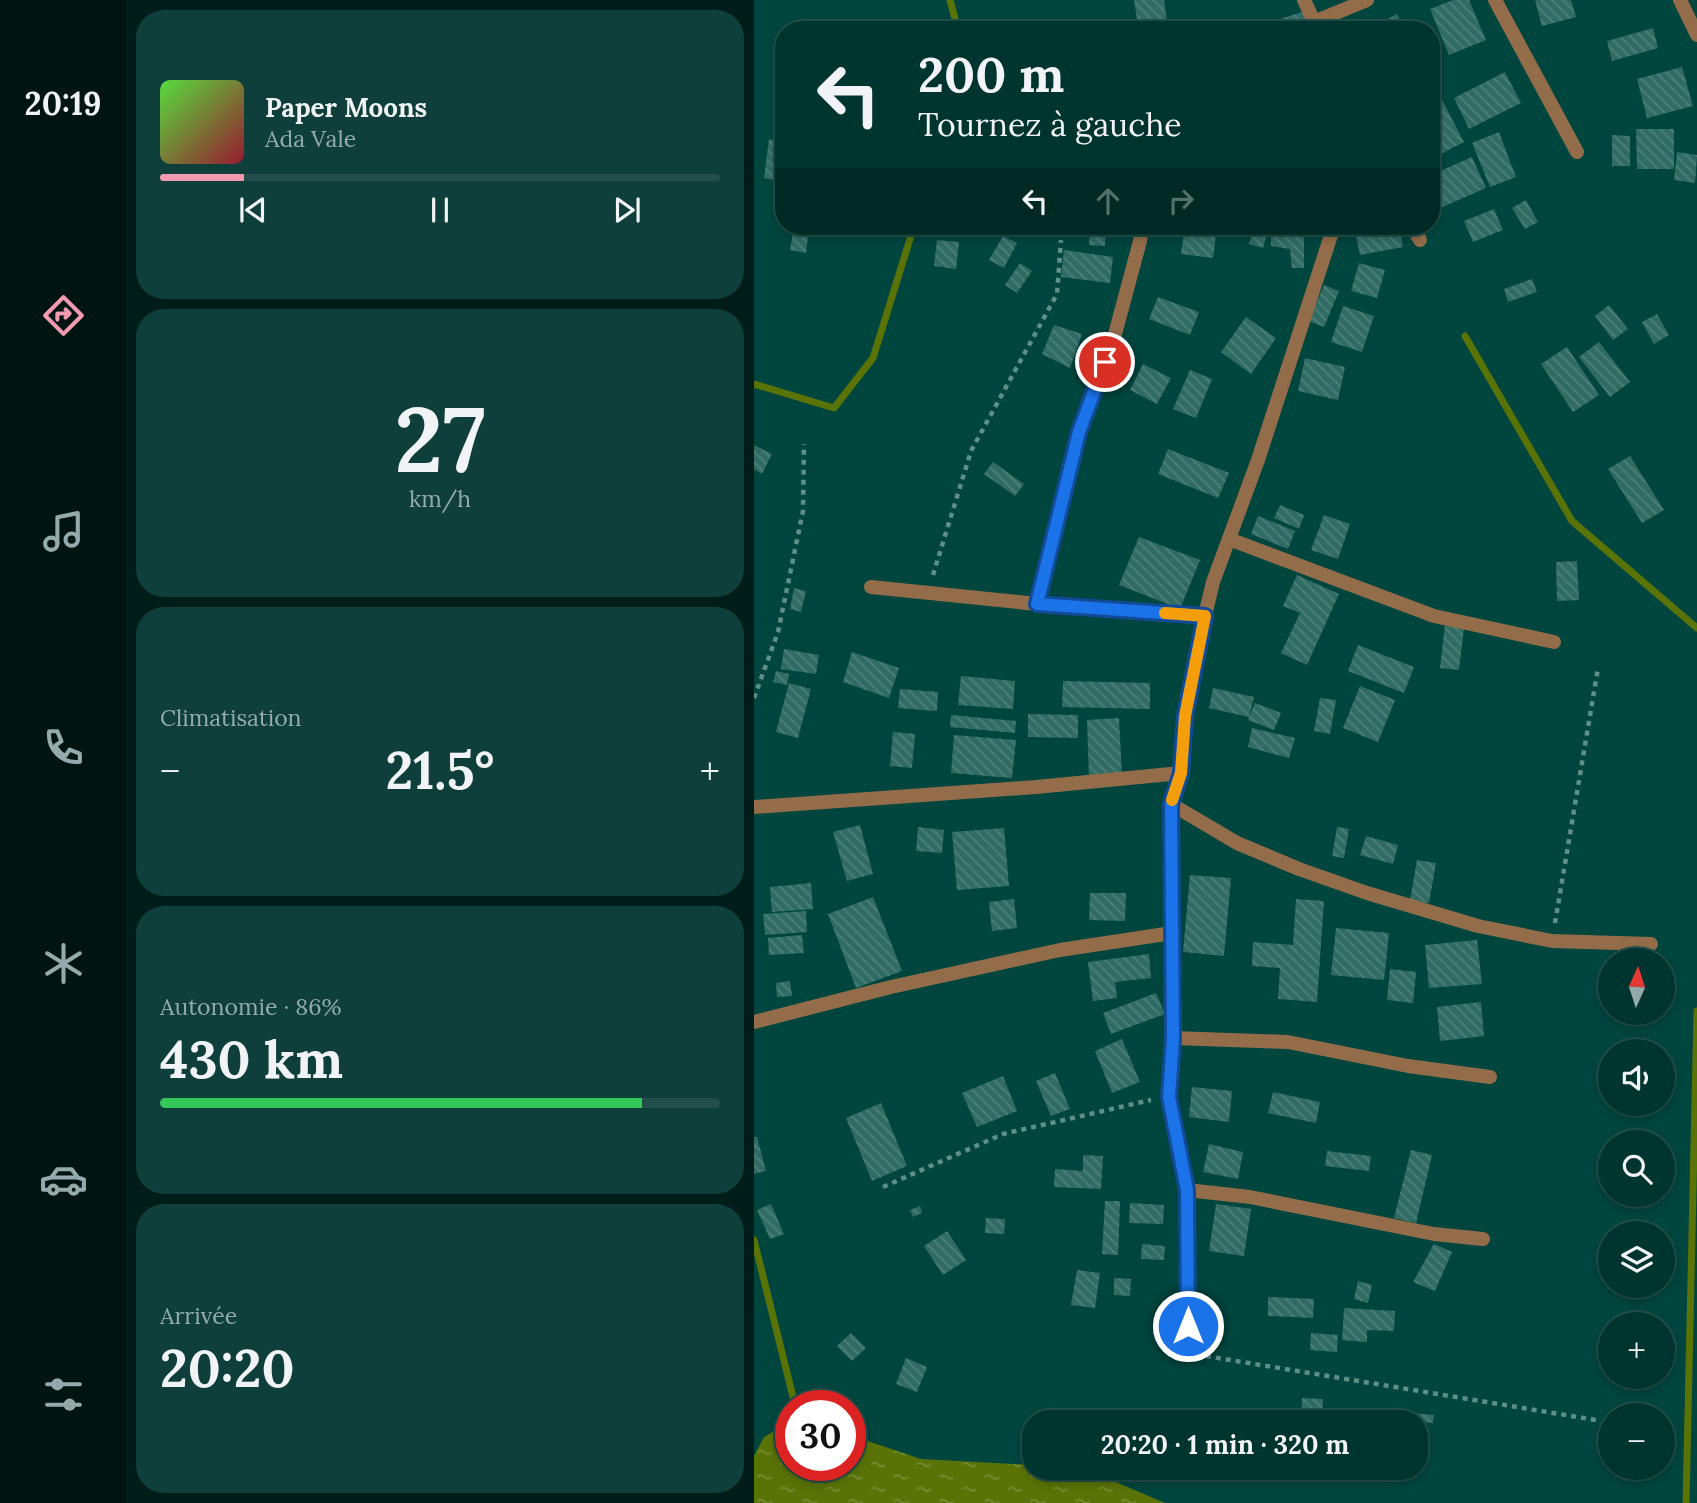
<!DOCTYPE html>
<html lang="fr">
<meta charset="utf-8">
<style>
:root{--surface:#00342e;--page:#0e3f3a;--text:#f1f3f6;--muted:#95aaaa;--line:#224f4a;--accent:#f29aaf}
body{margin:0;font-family:Lora,serif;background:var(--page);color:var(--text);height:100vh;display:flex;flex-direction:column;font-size:26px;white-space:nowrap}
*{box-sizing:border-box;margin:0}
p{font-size:23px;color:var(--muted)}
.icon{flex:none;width:38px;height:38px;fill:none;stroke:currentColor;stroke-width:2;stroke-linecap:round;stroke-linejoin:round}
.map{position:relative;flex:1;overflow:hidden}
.panel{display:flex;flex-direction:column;gap:10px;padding:10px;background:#001d19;width:628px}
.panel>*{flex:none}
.banner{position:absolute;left:21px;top:21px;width:665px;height:214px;border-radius:28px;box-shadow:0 4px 10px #0003,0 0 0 2px var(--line);background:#00342e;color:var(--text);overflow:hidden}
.needle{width:46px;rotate:3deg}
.buttons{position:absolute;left:844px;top:948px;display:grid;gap:14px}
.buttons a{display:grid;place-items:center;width:77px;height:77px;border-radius:50%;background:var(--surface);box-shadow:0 4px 10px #0003,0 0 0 2px var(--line);font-size:35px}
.speed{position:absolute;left:21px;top:1390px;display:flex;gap:14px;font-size:35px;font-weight:700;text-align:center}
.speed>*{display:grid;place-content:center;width:91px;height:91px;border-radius:50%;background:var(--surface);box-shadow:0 4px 10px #0003,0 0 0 2px var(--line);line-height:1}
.speed .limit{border:10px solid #d22;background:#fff;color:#111}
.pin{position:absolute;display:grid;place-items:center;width:60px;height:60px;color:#fff;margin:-30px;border:4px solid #fff;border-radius:50%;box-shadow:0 2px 7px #0007}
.me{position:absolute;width:77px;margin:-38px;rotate:0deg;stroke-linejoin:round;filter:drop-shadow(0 0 5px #0008)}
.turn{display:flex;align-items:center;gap:24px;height:147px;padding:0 28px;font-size:32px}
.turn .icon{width:91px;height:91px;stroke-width:2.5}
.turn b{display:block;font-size:49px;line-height:60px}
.lanes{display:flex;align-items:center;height:66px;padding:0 28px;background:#0003;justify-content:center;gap:35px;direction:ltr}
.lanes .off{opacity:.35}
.big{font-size:52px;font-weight:700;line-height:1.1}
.panel .tile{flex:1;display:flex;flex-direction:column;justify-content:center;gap:10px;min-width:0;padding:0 24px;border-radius:28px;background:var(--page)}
.panel .dial{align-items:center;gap:0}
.dial b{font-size:91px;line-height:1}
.song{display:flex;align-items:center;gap:21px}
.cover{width:84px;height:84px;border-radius:10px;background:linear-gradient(135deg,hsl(110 70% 55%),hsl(350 70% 35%))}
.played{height:7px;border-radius:4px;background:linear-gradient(90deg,var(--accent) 15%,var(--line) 15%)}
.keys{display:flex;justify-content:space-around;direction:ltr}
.heat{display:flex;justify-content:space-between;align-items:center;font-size:38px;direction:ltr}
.charge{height:10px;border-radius:5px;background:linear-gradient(90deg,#34c759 86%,var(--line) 0)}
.trip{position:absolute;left:268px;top:1410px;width:406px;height:70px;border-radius:28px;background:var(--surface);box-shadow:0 4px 10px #0003,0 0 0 2px var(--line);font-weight:700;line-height:70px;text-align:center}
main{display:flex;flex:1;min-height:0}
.dock{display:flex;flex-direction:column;width:126px;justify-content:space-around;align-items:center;background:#001512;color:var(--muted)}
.dock .icon{width:49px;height:49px}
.dock .active{color:var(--accent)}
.dock b{font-size:32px;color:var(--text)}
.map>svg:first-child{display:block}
.water{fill:url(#water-ripples)}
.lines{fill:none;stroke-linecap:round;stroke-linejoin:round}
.stream{stroke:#597307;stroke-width:7}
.building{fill:url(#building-back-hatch)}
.path{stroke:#5e8f89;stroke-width:4.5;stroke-dasharray:5 5;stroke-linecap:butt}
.minor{stroke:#936d49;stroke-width:14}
.route-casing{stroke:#114b97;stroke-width:18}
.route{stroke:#1a73e8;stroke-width:12}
.slow{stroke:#f59e0b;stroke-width:12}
</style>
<main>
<nav class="dock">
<b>20:19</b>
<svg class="icon active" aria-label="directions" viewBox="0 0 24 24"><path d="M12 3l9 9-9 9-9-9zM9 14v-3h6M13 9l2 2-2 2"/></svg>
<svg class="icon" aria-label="music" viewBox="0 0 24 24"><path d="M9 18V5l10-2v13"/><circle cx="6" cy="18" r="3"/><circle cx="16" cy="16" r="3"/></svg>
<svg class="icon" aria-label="phone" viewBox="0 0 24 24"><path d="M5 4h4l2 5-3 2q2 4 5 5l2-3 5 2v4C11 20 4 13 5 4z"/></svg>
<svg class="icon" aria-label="climate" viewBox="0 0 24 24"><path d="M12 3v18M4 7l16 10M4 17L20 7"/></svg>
<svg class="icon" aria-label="car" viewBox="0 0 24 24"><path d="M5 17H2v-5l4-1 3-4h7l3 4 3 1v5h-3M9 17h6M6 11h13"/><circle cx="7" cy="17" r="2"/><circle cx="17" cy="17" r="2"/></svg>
<svg class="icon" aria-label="filters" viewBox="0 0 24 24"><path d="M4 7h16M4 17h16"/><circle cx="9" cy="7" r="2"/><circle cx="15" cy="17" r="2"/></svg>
</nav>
<section class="panel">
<div class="tile">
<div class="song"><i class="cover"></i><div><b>Paper Moons</b><p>Ada Vale</p></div></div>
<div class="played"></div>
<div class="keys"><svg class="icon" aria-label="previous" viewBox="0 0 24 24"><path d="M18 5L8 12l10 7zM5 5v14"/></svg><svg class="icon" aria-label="pause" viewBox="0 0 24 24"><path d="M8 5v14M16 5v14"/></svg><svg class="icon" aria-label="next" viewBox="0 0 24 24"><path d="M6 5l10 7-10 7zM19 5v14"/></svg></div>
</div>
<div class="tile dial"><b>27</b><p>km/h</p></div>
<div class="tile"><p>Climatisation</p>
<div class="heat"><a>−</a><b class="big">21.5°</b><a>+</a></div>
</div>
<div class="tile"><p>Autonomie · 86%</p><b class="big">430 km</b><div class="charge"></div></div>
<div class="tile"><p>Arrivée</p><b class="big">20:20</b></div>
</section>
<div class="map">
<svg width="943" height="1503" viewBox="0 0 943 1503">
<defs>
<pattern id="water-ripples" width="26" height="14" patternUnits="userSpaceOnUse" patternTransform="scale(1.75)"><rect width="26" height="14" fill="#597307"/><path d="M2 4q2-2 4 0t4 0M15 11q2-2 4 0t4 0" fill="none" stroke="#768d36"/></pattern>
<pattern id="building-back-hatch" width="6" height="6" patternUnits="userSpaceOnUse" patternTransform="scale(1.75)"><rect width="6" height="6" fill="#316c64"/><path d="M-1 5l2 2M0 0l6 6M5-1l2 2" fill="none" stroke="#4d8079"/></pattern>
</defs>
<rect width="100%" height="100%" fill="#00453e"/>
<!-- water -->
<path class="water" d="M37,1421V1465H96V1435L167,1459L280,1465V1468H329L411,1503H0V1456L10,1437Z"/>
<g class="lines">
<!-- stream -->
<g class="stream">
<path d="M196,0L204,30"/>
<path d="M711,336L818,521L943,628"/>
<path d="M0,384L80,408L119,358L160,226"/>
<path d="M0,1240L41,1405"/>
<path d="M932,1503L943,1011"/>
</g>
</g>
<!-- building -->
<g class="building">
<path d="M380,0H410L413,22L384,26Z"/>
<path d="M699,0H715L732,40L695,55L676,9Z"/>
<path d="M781,0H817L822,17L788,26Z"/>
<path d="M551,11L557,30H529L526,19Z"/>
<path d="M643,14L651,30H613Z"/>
<path d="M274,23V30H254V24Z"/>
<path d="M521,24V30H469L468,27Z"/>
<path d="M899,28L904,48L858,61L853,41Z"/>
<path d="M928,67L939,106L893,118L883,79Z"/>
<path d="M751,72L767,103L715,129L700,98Z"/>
<path d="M677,79L710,142L677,159Z"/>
<path d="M882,129H920V169H883Z"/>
<path d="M745,132L762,177L736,187L718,143Z"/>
<path d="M858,135L876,136V166H858Z"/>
<path d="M15,139L30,142L25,181L10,178Z"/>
<path d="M923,152L943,155L941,183L920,180Z"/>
<path d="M718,157L732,188L677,212V175Z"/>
<path d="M772,200L784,222L771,229L758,208Z"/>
<path d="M740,209L749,230L719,242L710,221Z"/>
<path d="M336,226H352L351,246L335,245Z"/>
<path d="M431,226H463L459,258L427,254Z"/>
<path d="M500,226H515L509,248L495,244Z"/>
<path d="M600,226H645L649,247L606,255Z"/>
<path d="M517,233L550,237V268H538L536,249L517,246Z"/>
<path d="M39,234L54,236L52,253L36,250Z"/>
<path d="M249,236L263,243L250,268L235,260Z"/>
<path d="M183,240L205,242L202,269L180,266Z"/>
<path d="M310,250L359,257L356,283L307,277Z"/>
<path d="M266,263L278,271L263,293L251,285Z"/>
<path d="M605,263L631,270L623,298L597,291Z"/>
<path d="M778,279L783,292L754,302L750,289Z"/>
<path d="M570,285L585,291L570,327L555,321Z"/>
<path d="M404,297L445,312L436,335L395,319Z"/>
<path d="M855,305L874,329L859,340L841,316Z"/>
<path d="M589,306L620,316L608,352L577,342Z"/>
<path d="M903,314L915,335L900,344L888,322Z"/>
<path d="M492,317L522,338L497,374L467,352Z"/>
<path d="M300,325L328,334L316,368L288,354Z"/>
<path d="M845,342L876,382L856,397L825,357Z"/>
<path d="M813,347L845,395L819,412L787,364Z"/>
<path d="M551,358L591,367L584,400L544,391Z"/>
<path d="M389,364L417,378L403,404L376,390Z"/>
<path d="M436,370L458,379L442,418L419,409Z"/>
<path d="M0,445L18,454L8,474L0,469Z"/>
<path d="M414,449L475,473L464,498L404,474Z"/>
<path d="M876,456L910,510L888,523L854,469Z"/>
<path d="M239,462L270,484L261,496L230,474Z"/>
<path d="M526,505L550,515L545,529L520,518Z"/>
<path d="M570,515L596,524L584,559L557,550Z"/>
<path d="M504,516L541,531L534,549L497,534Z"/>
<path d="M385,537L446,560L426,609L365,585Z"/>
<path d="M823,561L825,600L803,601L802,562Z"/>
<path d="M543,575L585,594L553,665L527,653L546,613L529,606Z"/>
<path d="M40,588L52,591L47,612L36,609Z"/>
<path d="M691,625L710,628L705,670L686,668Z"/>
<path d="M604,645L660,667L650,693L594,671Z"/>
<path d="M30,649L65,655L62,674L27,669Z"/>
<path d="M98,652L145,668L135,698L89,682Z"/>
<path d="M22,671L35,674L33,685L19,682Z"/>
<path d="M207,676L261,681L259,709L204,705Z"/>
<path d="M309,681L396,683V709L308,707Z"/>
<path d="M35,683L57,689L44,738L22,732Z"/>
<path d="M606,686L641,700L624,742L589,728Z"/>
<path d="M459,688L500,697L495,717L501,703L527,713L520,730L494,720L495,717L455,708Z"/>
<path d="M146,689L184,692L183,711L144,708Z"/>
<path d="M566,698L582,700L576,734L560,731Z"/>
<path d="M274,714L324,715V738L274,737Z"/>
<path d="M197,715L262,721L261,733L196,727Z"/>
<path d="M365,718L368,776L335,778L333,720Z"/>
<path d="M498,728L541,738L535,758L494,747Z"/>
<path d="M139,732L161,734L158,768L136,766Z"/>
<path d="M200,735L262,740L258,778L197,773Z"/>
<path d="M106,825L119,874L93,881L79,832Z"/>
<path d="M164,827L190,830L188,853L162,851Z"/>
<path d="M583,827L595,829L590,858L578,856Z"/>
<path d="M250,828L255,886L203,890L198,832Z"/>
<path d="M612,836L644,845L639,864L606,855Z"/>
<path d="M663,860L682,863L675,903L656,900Z"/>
<path d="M436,875L477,878L470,956L429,952Z"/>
<path d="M57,883L59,909L18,912L16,887Z"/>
<path d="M336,893H372L371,921L335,920Z"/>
<path d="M119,897L148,971L102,988L74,914Z"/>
<path d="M260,899L263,928L238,931L235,902Z"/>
<path d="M542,899L570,901L563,1002L524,999L526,968L498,966L499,942L539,945Z"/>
<path d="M52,911L53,932L11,935L9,914Z"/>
<path d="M582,928L635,933L630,980L577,975Z"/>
<path d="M48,935L50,953L15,955L14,938Z"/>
<path d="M723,940L728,984L675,988L671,945Z"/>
<path d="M395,954L397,978L361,982L363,998L339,1001L334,962Z"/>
<path d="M636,969L662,972L659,1003L633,1000Z"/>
<path d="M36,981L38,996L23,997L22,983Z"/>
<path d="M402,993L411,1014L357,1034L349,1013Z"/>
<path d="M727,1002L730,1036L686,1041L683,1007Z"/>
<path d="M368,1039L386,1082L358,1093L341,1051Z"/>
<path d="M301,1073L316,1109L297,1116L282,1081Z"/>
<path d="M249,1076L263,1111L223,1127L208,1093Z"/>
<path d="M438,1087L478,1091L475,1122L435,1117Z"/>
<path d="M519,1092L566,1102L562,1123L514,1113Z"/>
<path d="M127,1103L153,1166L118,1181L92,1118Z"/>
<path d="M0,1137H3L12,1171L0,1174Z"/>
<path d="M455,1144L489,1152L484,1179L449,1172Z"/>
<path d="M657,1150L678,1155L662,1223L640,1218Z"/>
<path d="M573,1151L617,1156L615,1171L571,1166Z"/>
<path d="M329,1155L349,1156L347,1189L300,1187L301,1169L329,1171Z"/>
<path d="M351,1201H366L364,1255L348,1254Z"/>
<path d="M376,1203L410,1205L409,1224L375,1223Z"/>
<path d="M17,1204L30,1234L16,1239L3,1210Z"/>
<path d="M462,1204L497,1209L490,1256L455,1251Z"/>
<path d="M166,1206L168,1213L159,1217L156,1210Z"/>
<path d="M232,1218L251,1219L250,1234L231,1233Z"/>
<path d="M193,1231L212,1260L189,1275L170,1246Z"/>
<path d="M388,1244L411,1246L410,1260L387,1259Z"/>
<path d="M680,1244L698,1252L681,1291L659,1282Z"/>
<path d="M323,1270L346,1273L341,1308L317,1305Z"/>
<path d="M360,1278L377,1279L376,1296L360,1295Z"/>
<path d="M604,1281L618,1285L614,1303L600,1299Z"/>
<path d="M514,1297L560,1299L559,1318L514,1316Z"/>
<path d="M590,1308L641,1311L640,1331L613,1330V1342L588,1340Z"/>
<path d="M97,1333L112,1348L98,1361L83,1346Z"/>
<path d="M557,1333L584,1335L583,1352L556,1350Z"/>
<path d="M152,1358L173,1367L163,1392L142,1384Z"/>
<path d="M548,1398L569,1399L568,1423H547Z"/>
<path d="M657,1413L680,1415L679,1423L657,1422Z"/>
<path d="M598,1416H613L612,1423H598Z"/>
</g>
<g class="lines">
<!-- path -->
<g class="path">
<path d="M179,575L217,451L303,294L307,240"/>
<path d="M0,698L24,632L49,511L50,444"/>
<path d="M801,923L844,668"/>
<path d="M129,1187L249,1134L397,1100"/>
<path d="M452,1356L842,1420"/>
</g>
<!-- minor -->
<g class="minor">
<path d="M550,0L563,28"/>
<path d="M741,0L823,152"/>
<path d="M926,0L943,35"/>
<path d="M560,22L613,0"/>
<path d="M658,226L666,240"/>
<path d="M475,539L680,616L800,642"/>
<path d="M117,587L283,604L451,616"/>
<path d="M283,604L325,432L360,338L386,241L388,226"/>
<path d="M417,804L483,843L545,869L613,893L724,926L798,941L897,944"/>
<path d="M0,807L282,787L427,773"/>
<path d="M0,1022L137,987L306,950L418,933"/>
<path d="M419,1038L534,1042L654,1066L736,1077"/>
<path d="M433,1190L496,1197L680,1234L729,1239"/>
<path d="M434,1353L433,1190L415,1096L419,1038L417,804L427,773L431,717L441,657L459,582L504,460L580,226"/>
</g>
</g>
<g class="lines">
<!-- route casing -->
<g class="route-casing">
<path id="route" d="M351,362L325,432L283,604L451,616L431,716L427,773L417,804L419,1038L415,1097L433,1190L434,1326"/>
</g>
<!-- route -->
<use href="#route" class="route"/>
<!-- slow -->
<path class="slow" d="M411,613L451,616L431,716L427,773L418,800"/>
</g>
</svg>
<div class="buttons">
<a><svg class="needle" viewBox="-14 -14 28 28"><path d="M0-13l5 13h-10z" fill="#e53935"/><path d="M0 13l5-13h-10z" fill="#95aaaa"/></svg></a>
<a><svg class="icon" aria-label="sound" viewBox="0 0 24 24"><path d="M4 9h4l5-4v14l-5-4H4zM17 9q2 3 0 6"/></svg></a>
<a><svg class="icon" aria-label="search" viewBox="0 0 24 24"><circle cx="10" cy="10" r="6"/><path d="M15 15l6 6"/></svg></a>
<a><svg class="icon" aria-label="layers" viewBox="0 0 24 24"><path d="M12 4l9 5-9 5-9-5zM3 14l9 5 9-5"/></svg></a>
<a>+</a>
<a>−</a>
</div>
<div class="speed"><div class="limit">30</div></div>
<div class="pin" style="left:351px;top:362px;background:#d93025"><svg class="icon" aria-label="arrive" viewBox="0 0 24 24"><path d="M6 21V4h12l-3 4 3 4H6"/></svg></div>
<svg class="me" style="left:434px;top:1326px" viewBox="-20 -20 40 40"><circle r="17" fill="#1a73e8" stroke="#fff" stroke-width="3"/><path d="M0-11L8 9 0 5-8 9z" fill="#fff"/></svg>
<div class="trip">20:20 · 1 min · 320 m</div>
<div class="banner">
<div class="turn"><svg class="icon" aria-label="left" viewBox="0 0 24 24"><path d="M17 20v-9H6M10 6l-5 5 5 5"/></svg><div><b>200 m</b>Tournez à gauche</div></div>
<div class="lanes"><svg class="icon" aria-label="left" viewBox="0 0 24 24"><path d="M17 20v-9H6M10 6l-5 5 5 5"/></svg><svg class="icon off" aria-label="ahead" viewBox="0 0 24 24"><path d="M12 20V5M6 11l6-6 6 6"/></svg><svg class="icon off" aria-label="right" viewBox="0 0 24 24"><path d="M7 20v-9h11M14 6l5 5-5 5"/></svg></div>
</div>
</div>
</main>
